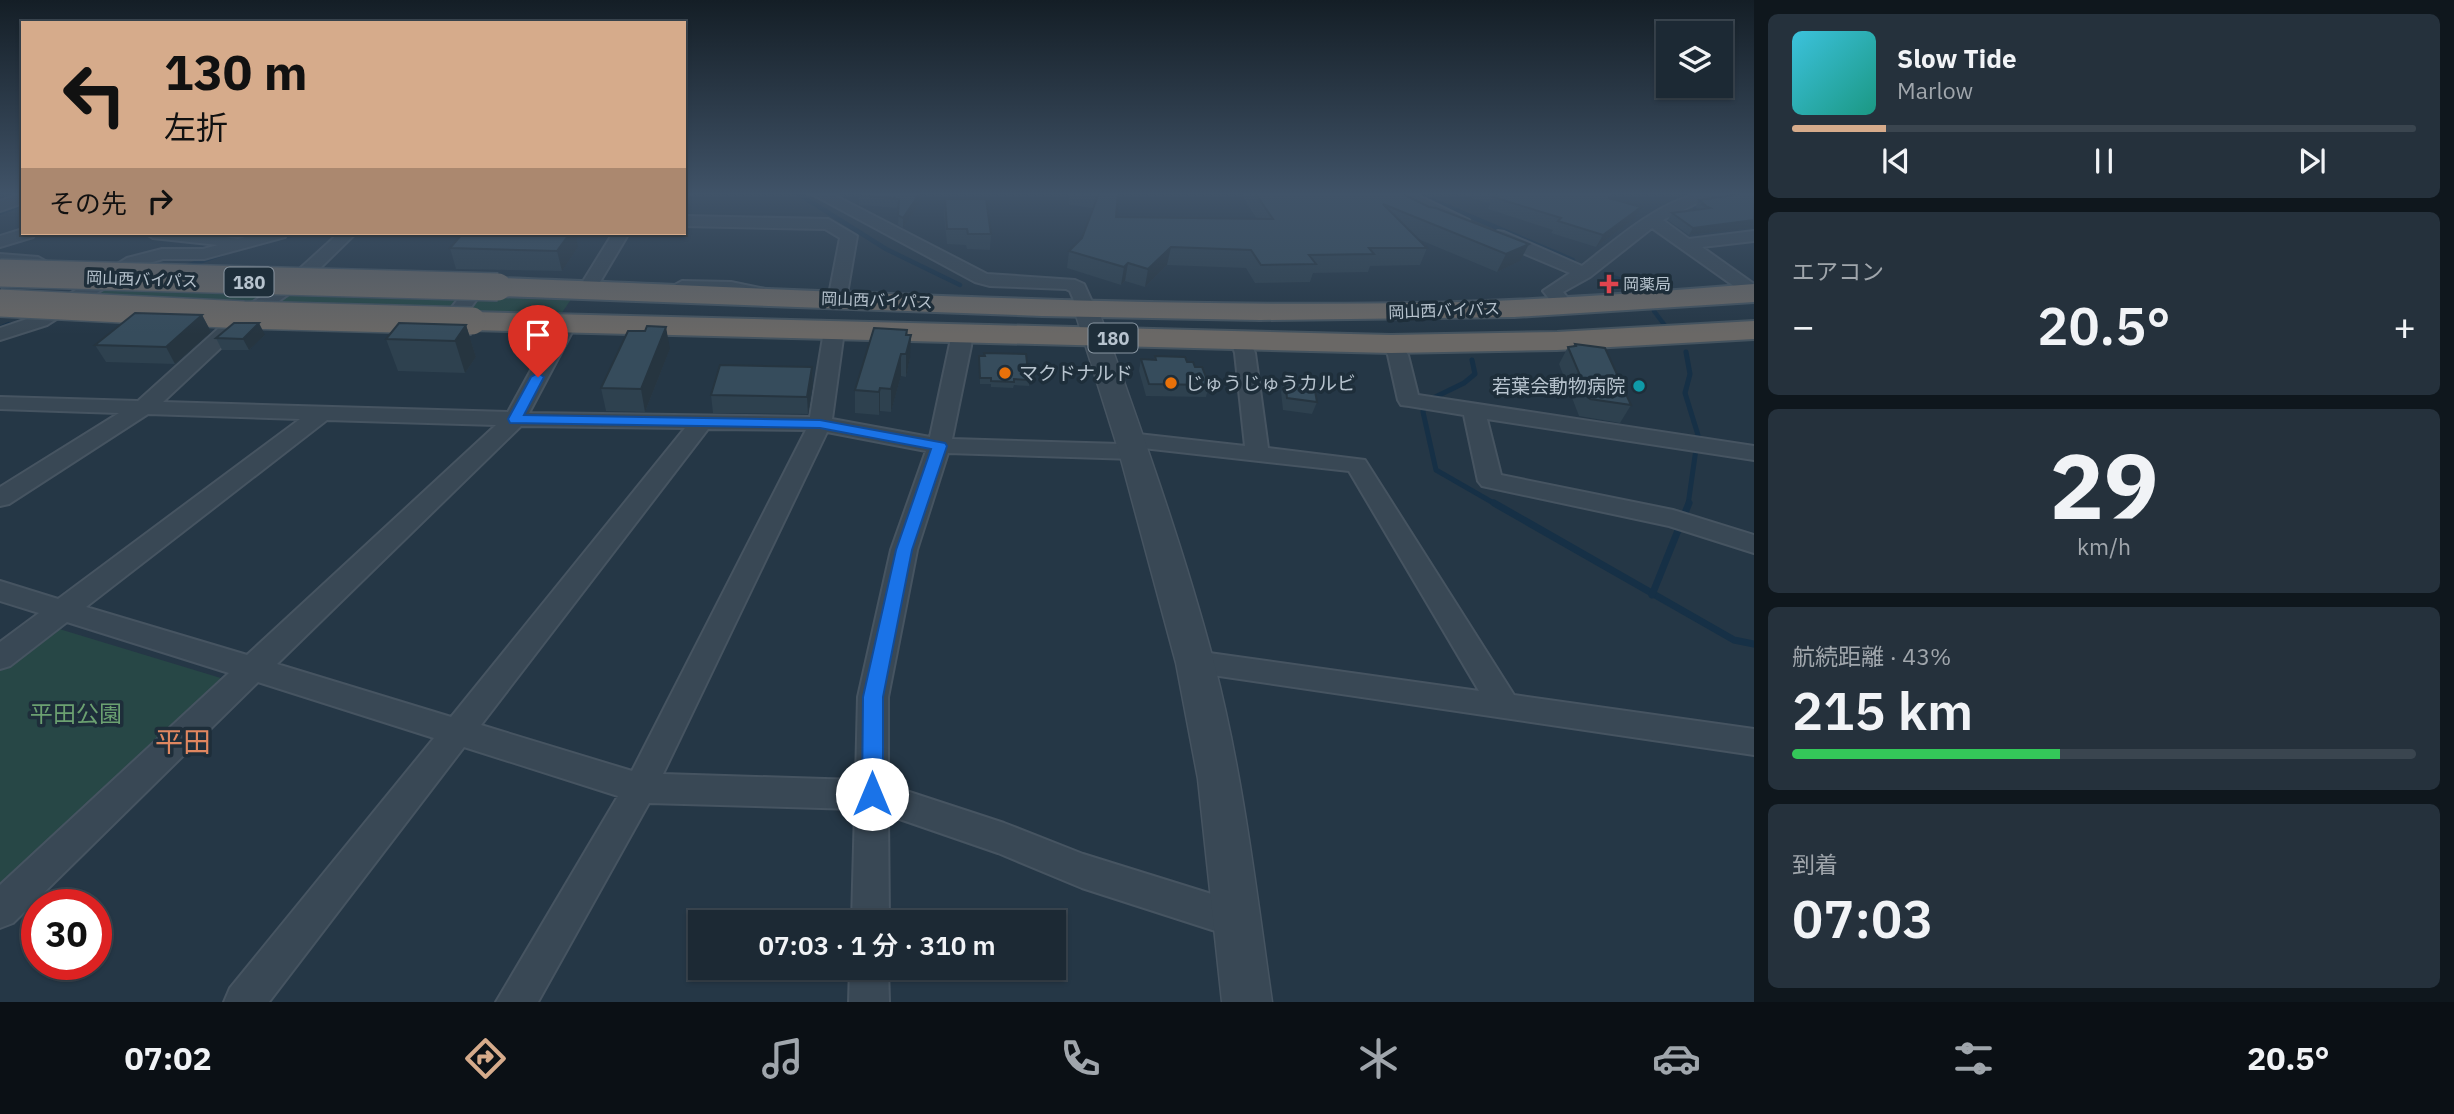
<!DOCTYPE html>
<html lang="ja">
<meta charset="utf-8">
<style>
:root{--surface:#1c2934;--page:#25313c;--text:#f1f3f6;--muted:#a0a6ac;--line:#3a454f;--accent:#d6ab8b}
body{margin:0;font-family:"IBM Plex Sans","Noto Sans JP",sans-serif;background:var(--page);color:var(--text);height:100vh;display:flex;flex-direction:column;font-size:26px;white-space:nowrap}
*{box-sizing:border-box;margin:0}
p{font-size:23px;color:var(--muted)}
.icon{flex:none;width:38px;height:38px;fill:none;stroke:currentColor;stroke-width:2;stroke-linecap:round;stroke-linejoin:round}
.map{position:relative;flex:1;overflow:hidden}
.panel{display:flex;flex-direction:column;gap:14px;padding:14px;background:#0f171d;width:700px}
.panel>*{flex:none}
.hud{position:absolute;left:21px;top:21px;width:665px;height:214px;border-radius:0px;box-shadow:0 2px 5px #0004,0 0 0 2px var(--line);background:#d6ab8b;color:#111;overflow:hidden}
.buttons{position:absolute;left:1656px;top:21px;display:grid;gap:14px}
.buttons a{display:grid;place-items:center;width:77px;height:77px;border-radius:0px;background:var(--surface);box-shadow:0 2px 5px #0004,0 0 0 2px var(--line);font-size:35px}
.speed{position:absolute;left:21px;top:889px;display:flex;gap:14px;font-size:35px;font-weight:700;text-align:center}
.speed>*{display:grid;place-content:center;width:91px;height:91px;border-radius:50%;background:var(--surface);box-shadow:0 2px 5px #0004,0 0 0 2px var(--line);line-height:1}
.speed .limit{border:10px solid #d22;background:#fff;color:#111}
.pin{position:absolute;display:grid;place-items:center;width:60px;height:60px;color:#fff;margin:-72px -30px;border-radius:50% 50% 50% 0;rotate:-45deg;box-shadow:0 0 7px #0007}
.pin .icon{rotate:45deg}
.me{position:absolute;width:77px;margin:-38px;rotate:0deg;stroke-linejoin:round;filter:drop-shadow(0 0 5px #0008)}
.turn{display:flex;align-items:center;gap:24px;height:147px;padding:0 28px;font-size:32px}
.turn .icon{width:91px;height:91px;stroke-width:2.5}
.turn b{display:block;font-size:49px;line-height:60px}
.then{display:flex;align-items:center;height:66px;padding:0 28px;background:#0003;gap:14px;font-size:26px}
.big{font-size:52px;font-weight:600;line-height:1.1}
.panel .tile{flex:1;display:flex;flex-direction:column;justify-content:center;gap:10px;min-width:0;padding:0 24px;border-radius:10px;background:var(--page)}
.panel .dial{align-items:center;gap:0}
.dial b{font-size:91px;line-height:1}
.song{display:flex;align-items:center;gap:21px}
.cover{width:84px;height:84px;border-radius:10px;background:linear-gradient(135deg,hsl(190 70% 55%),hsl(170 70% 35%))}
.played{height:7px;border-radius:4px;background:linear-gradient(90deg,var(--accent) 15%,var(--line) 15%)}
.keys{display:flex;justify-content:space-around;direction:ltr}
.heat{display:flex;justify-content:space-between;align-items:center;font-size:38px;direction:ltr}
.charge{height:10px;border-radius:5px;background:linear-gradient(90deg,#34c759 43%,var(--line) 0)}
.trip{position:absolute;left:688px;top:910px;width:378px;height:70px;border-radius:0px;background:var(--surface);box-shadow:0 2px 5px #0004,0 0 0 2px var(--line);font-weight:600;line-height:70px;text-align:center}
.tab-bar{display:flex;height:112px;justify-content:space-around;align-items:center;background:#0b1015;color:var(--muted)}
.tab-bar .icon{width:49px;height:49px}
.tab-bar .current{color:var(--accent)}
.tab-bar b{font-size:32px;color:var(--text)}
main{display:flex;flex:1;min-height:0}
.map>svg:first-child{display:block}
.green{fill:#274746}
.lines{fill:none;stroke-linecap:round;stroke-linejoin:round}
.stream-far2{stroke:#163046;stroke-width:4.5}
.stream-far1{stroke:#163046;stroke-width:5}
.stream{stroke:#163046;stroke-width:7}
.minor-casing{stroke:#465461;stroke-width:4}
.tertiary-casing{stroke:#465461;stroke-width:3}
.trunk-casing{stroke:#44535f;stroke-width:4}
.minor{fill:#394855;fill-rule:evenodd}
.tertiary{fill:#394855;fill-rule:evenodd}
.trunk{fill:#6a6866;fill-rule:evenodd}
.trunk-bridge-casing{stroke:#44535f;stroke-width:30;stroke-linecap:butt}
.trunk-bridge{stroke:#6a6866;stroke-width:27}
.wall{fill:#2e414f}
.shaded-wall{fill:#263540}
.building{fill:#364c5c;stroke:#263540;stroke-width:2}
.route{fill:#1a73e8;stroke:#114b97;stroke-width:2}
.health-dot{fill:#e0444e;stroke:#1e2e3a;stroke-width:2.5}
.food-dot{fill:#e8710a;stroke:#1e2e3a;stroke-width:2.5}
.culture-dot{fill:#0f9aa8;stroke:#1e2e3a;stroke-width:2.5}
.labels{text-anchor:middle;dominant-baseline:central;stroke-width:7;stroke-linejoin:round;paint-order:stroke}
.far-street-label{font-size:16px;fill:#b7c3ce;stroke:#1e2e3a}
.far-poi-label{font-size:16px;fill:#b7c3ce;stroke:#1e2e3a;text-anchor:start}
.shield{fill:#1e2e3a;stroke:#8996a2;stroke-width:2}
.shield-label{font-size:18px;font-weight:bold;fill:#b7c3ce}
.poi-label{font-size:19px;fill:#b7c3ce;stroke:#1e2e3a;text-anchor:start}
.near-park-label{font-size:23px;fill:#6ca171;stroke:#1e2e3a}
.near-quarter-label{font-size:28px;fill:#e08760;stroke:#1e2e3a}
</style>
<main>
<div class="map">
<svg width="1754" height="1002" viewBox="0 0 1754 1002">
<rect width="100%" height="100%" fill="#253746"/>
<!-- green -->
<g class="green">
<path d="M111,285L276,288L246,309L82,303Z"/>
<path d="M294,291L464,292L447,314L261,310Z"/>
<path d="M481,293L574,295L559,317L465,315Z"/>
<path d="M56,628L224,679L0,890V671Z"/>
</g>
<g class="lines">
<!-- stream-far2 -->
<g class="stream-far2">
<path d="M797,193L886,249L960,285"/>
<path d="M1416,193L1573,260"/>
<path d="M0,213L23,204"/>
<path d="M280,238L298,233"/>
<path d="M187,266L222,254"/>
<path d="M1605,274L1630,283"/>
<path d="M1654,311L1666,327"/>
<path d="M0,328L9,324"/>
</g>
<!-- stream-far1 -->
<g class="stream-far1">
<path d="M1686,352L1690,374L1685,393L1698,435L1688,505"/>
<path d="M1472,360L1475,374L1464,383L1425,402L1423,412L1436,470L1497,505"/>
</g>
<!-- stream -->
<g class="stream">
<path d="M1494,503L1734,640L1754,644"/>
<path d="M1652,595L1689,503"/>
</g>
<!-- minor casing -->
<g class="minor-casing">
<g id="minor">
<path d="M23,193V203L0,211V201Z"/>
<path d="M684,193H692L684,199Z"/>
<path d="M810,193H830L987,274L1075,280L1084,284L1094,306L1085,312L1078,310L1070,291L1066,289L990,286L975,282Z"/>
<path d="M1392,193H1413L1469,220L1467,223H1455Z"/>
<path d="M1700,193H1727L1695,204L1663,220L1689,239L1754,231V241L1702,247L1754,284V297L1748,296L1652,228L1590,277L1563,292L1575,307L1566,313L1559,311L1543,291L1570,273L1492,240L1490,236L1498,231L1504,232L1582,266C1619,237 1654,205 1700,193Z"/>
<path d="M684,216L828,219L857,236L846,300L837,306L828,300L840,238L825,229L684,226Z"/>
<path d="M23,229V233H35L33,237L0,247V236Z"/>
<path d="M145,233H199L238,239L261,233H287L285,237L204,259H163L139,266L47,325L0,340V328L33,317L127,258L162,249H203L218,245L153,238Z"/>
<path d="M339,233H356L307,281L244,326L163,402L508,412L552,332L562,326L572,332L529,413L810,417L824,331L834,325L844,331L832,419L930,437L952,334L962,328L972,334L971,346L952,439L1121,444L1118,440L1121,435L1129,433L1245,446L1235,353L1231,341L1234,337H1248L1255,353L1268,448L1365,460L1514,695L1754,729V755L1185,671L1180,663L1185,655L1195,651L1479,691L1349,471L1143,448L1146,452L1142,457L1134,459L948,453L917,550L888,697V785L1004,823L1083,854L1237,902L1250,907L1255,920L1250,933L1237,938L1082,888L998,853L888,815L889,922H852L855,809L649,803L538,1002H496L618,796L464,747L269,1002H224L230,988L434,738L258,682L13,923L0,928V885L229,673L67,622L10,666L0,669V642L39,613L0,601V581L58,599L300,419L148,414L9,504L0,506V487L119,413L0,409V397L138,401L230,318L295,273ZM327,420L496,425L247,655L86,607ZM521,426L685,428L451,717L277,664ZM708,429L806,430L632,771L481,725ZM827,432L926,451L891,550L858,697L856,780L663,774Z"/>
<path d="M613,233H629L597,287H585L582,283Z"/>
<path d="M0,254L38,257L47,262L38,267L0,264Z"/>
<path d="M481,276L490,281L453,332H439L436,328L439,324L475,277Z"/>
<path d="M682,281L731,282L770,290L773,294L764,300L731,292L676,290L673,286Z"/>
<path d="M1391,338L1398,340L1408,355L1418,395L1754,446V460L1487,419L1501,475L1673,510L1754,535V553L1669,526L1482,486L1478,481L1464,415L1409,406L1401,405L1398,400L1388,355L1381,344L1384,340Z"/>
<path d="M850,968H888L889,1002H849Z"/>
</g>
</g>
<!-- tertiary casing -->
<g class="tertiary-casing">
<path id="tertiary" d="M1085,299L1094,301L1097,306C1139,424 1182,542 1214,663C1243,774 1256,889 1272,1002H1222L1198,779L1176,663L1119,452L1073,306L1076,301Z"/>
</g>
<!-- trunk casing -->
<g class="trunk-casing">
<g id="trunk">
<path d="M498,278C805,289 1113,308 1420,303C1531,301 1643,293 1754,284V302L1514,317L1260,320L1042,316L498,296L488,293L484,287L488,281Z"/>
<path d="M472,312L1391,335L1557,332L1754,321V339L1557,350L1391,353L472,330L461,327L457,321L461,315Z"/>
</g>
</g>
<!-- minor -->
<use href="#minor" class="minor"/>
<!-- tertiary -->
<use href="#tertiary" class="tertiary"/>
<!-- trunk -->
<use href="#trunk" class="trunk"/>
<!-- trunk-bridge casing -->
<g class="trunk-bridge-casing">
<g id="trunk-bridge">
<path d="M0,273L498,287"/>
<path d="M0,303L244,315L472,321"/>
</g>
</g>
<!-- trunk-bridge -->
<use href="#trunk-bridge" class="trunk-bridge"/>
</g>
<!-- wall -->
<g class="wall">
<path d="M859,193H926L903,228L898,225L899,208L859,205Z"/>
<path d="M1070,193H1118L1116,217L1257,219L1240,193H1401L1520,261L1497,272L1418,239L1427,248L1420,265L1370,266L1368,272L1313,273L1310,282L1255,283L1246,268L1167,265L1145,287L1125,281L1121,285L1067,268L1069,251L1082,238L1093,208L1069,205Z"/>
<path d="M1457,193H1613L1612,199L1634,219L1596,247L1551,233L1553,230L1488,209L1490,204Z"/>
<path d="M1730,193H1754V228L1689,235L1668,220L1672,213L1698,209L1695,207L1699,200L1729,196Z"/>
<path d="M945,199L991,234L990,250L967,249L966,245L947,244L944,214Z"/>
<path d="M578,247L562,271L456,269L450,248Z"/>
<path d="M202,315L211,332L175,364L106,362L95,345Z"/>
<path d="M466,325L476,357L465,373L398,371L386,339Z"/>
<path d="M907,330L910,358L906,377L901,376L891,412L880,411L879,415L855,413V390Z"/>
<path d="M265,335L249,350H222L216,338Z"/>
<path d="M1575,344L1631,405L1620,423L1579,416L1559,364L1568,347L1573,346Z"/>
<path d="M670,349L645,412L606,411L601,388Z"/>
<path d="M979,356L1029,380V386L1014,385L1013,388L991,387V384H980Z"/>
<path d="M1155,356L1187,362L1195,367L1209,385L1206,397L1146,396L1139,371L1141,359L1154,360Z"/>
<path d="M812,367L813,384L808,414L713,413L711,395Z"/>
<path d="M1285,381L1317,402L1312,414L1283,410L1281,392Z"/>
</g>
<!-- shaded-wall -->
<g class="shaded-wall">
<path d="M920,193H926L903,228V218Z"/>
<path d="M1641,207L1634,219L1596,247L1603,235Z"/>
<path d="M1754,220V228L1689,235L1693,228Z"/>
<path d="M570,233H575L578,247L562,271L557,251Z"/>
<path d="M1529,244L1520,261L1497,272L1506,254Z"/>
<path d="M1171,247L1167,265L1145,287L1148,269Z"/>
<path d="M1128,263L1125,281L1121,285L1124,267Z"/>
<path d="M202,315L211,332L175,364L166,347Z"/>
<path d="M259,323L265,335L249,350L243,339Z"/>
<path d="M466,325L476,357L465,373L455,341Z"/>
<path d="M666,327L670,349L645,412L641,389Z"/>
<path d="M911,335L910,358L906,377V354Z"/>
<path d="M901,354V376L891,412V389Z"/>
<path d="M812,367L813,384L808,414L807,397Z"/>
<path d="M880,388V411L879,415V392Z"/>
</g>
<!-- building -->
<g class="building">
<path d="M859,193H920L903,218L898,215L899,199L859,195Z"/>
<path d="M1099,193H1118L1116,217L1273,219L1255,193H1401L1429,207L1436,208L1529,244L1506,254L1383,204L1427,248H1369L1374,254L1309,255L1316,264L1261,265L1251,250L1171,247L1148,269L1128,263L1124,267L1069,251L1082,238Z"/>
<path d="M1499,193H1613L1614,194L1609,198L1641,207L1603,235L1558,221L1561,218L1493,197Z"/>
<path d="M1737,193H1754V220L1693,228L1672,213L1710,208L1701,204H1704L1699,200L1740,194Z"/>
<path d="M945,199H986L991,234H968L967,229H947Z"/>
<path d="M463,233H570L557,251L450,248Z"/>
<path d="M135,313L202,315L166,347L95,345Z"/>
<path d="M234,323H259L243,339L216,338Z"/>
<path d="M399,323L466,325L455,341L386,339Z"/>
<path d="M647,326L666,327L641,389L601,388L628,331H645Z"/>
<path d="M874,328L907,330L906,335H911L906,354H901L891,389L880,388L879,392L855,390Z"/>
<path d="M1575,344L1605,348L1631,405L1590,399L1568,347L1576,346Z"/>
<path d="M984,353L1026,354L1029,380L1014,379V382L991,381V378H980L979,356H985Z"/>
<path d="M1155,356L1185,357L1187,362H1193L1195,367H1202L1209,385L1149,384L1141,359L1156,360Z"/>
<path d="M720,365L812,367L807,397L711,395Z"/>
<path d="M1285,381L1314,385L1317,402L1287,398Z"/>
</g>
<!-- sky -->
<linearGradient id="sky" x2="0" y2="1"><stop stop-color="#141e26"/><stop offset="0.58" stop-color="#405368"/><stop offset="1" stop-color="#405368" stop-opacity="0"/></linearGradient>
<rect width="1754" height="334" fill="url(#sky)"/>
<!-- route -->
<path class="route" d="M538,373L544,377L524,415L820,420L945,443L947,446L912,550L883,697V794L880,801L872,804L865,801L862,794L863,697L896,550L931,449L820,428L510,423L508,419L531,377Z"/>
<!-- markers -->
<path class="health-dot" d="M1605.5 273.5h7v7h7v7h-7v7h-7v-7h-7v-7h7z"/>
<g class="food-dot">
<circle cx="1005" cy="373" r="7"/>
<circle cx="1171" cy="383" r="7"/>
</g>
<circle class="culture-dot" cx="1639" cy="386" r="7"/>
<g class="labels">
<!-- far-street labels -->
<g class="far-street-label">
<text transform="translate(142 279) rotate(2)">岡山西バイパス</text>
<text transform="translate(877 300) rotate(2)">岡山西バイパス</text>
<text transform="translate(1444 310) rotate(-2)">岡山西バイパス</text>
</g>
<!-- far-poi labels -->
<g class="far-poi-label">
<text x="1623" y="284">岡薬局</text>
</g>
<!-- shield labels -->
<g class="shield">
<rect x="224.5" y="267.5" width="49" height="29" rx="5"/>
<rect x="1088.5" y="323.5" width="49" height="29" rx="5"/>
</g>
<g class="shield-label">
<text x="249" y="282">180</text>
<text x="1113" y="338">180</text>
</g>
<!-- poi labels -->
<g class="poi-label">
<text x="1019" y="373">マクドナルド</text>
<text x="1185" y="383">じゅうじゅうカルビ</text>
<text x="1625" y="386" text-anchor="end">若葉会動物病院</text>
</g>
<!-- near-park labels -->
<g class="near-park-label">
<text x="76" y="713">平田公園</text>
</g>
<!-- near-quarter labels -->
<g class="near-quarter-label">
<text x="183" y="741">平田</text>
</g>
</g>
</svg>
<div class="buttons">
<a><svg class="icon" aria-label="layers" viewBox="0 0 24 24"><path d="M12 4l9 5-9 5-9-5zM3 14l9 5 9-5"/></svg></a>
</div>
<div class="speed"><div class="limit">30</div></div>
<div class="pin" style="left:538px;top:377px;background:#d93025"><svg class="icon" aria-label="arrive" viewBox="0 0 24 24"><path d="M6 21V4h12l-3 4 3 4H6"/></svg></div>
<svg class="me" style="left:872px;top:794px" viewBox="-20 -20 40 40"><circle r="19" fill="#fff"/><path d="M0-13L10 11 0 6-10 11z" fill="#1a73e8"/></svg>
<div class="trip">07:03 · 1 分 · 310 m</div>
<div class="hud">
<div class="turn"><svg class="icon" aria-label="left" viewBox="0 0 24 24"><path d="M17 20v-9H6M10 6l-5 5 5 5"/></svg><div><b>130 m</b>左折</div></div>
<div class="then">その先<svg class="icon" aria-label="right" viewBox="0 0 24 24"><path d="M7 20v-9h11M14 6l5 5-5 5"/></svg></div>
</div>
</div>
<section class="panel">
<div class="tile">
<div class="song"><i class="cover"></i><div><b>Slow Tide</b><p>Marlow</p></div></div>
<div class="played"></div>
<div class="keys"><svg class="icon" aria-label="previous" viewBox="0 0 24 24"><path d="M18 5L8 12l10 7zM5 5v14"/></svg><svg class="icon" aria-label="pause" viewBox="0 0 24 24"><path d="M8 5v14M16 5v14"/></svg><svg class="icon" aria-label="next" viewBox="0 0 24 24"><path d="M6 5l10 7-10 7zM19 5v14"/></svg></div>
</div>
<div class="tile"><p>エアコン</p>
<div class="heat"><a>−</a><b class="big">20.5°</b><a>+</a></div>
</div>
<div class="tile dial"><b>29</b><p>km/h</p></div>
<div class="tile"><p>航続距離 · 43%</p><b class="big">215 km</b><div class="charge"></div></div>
<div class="tile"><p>到着</p><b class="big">07:03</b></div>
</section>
</main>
<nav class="tab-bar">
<b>07:02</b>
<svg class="icon current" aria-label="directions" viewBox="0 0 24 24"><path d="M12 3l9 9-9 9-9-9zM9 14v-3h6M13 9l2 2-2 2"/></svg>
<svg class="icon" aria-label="music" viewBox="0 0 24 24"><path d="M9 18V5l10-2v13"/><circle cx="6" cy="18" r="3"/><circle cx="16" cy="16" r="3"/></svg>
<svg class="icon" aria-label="phone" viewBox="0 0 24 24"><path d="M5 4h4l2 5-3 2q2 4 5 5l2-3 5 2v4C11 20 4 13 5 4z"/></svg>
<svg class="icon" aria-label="climate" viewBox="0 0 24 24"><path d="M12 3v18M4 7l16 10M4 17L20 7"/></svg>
<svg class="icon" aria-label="car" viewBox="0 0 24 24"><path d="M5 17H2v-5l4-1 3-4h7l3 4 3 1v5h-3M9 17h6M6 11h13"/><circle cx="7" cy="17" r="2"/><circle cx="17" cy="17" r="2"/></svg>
<svg class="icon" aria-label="filters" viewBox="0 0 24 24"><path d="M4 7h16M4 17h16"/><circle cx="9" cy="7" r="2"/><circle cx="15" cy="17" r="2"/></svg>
<b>20.5°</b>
</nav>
